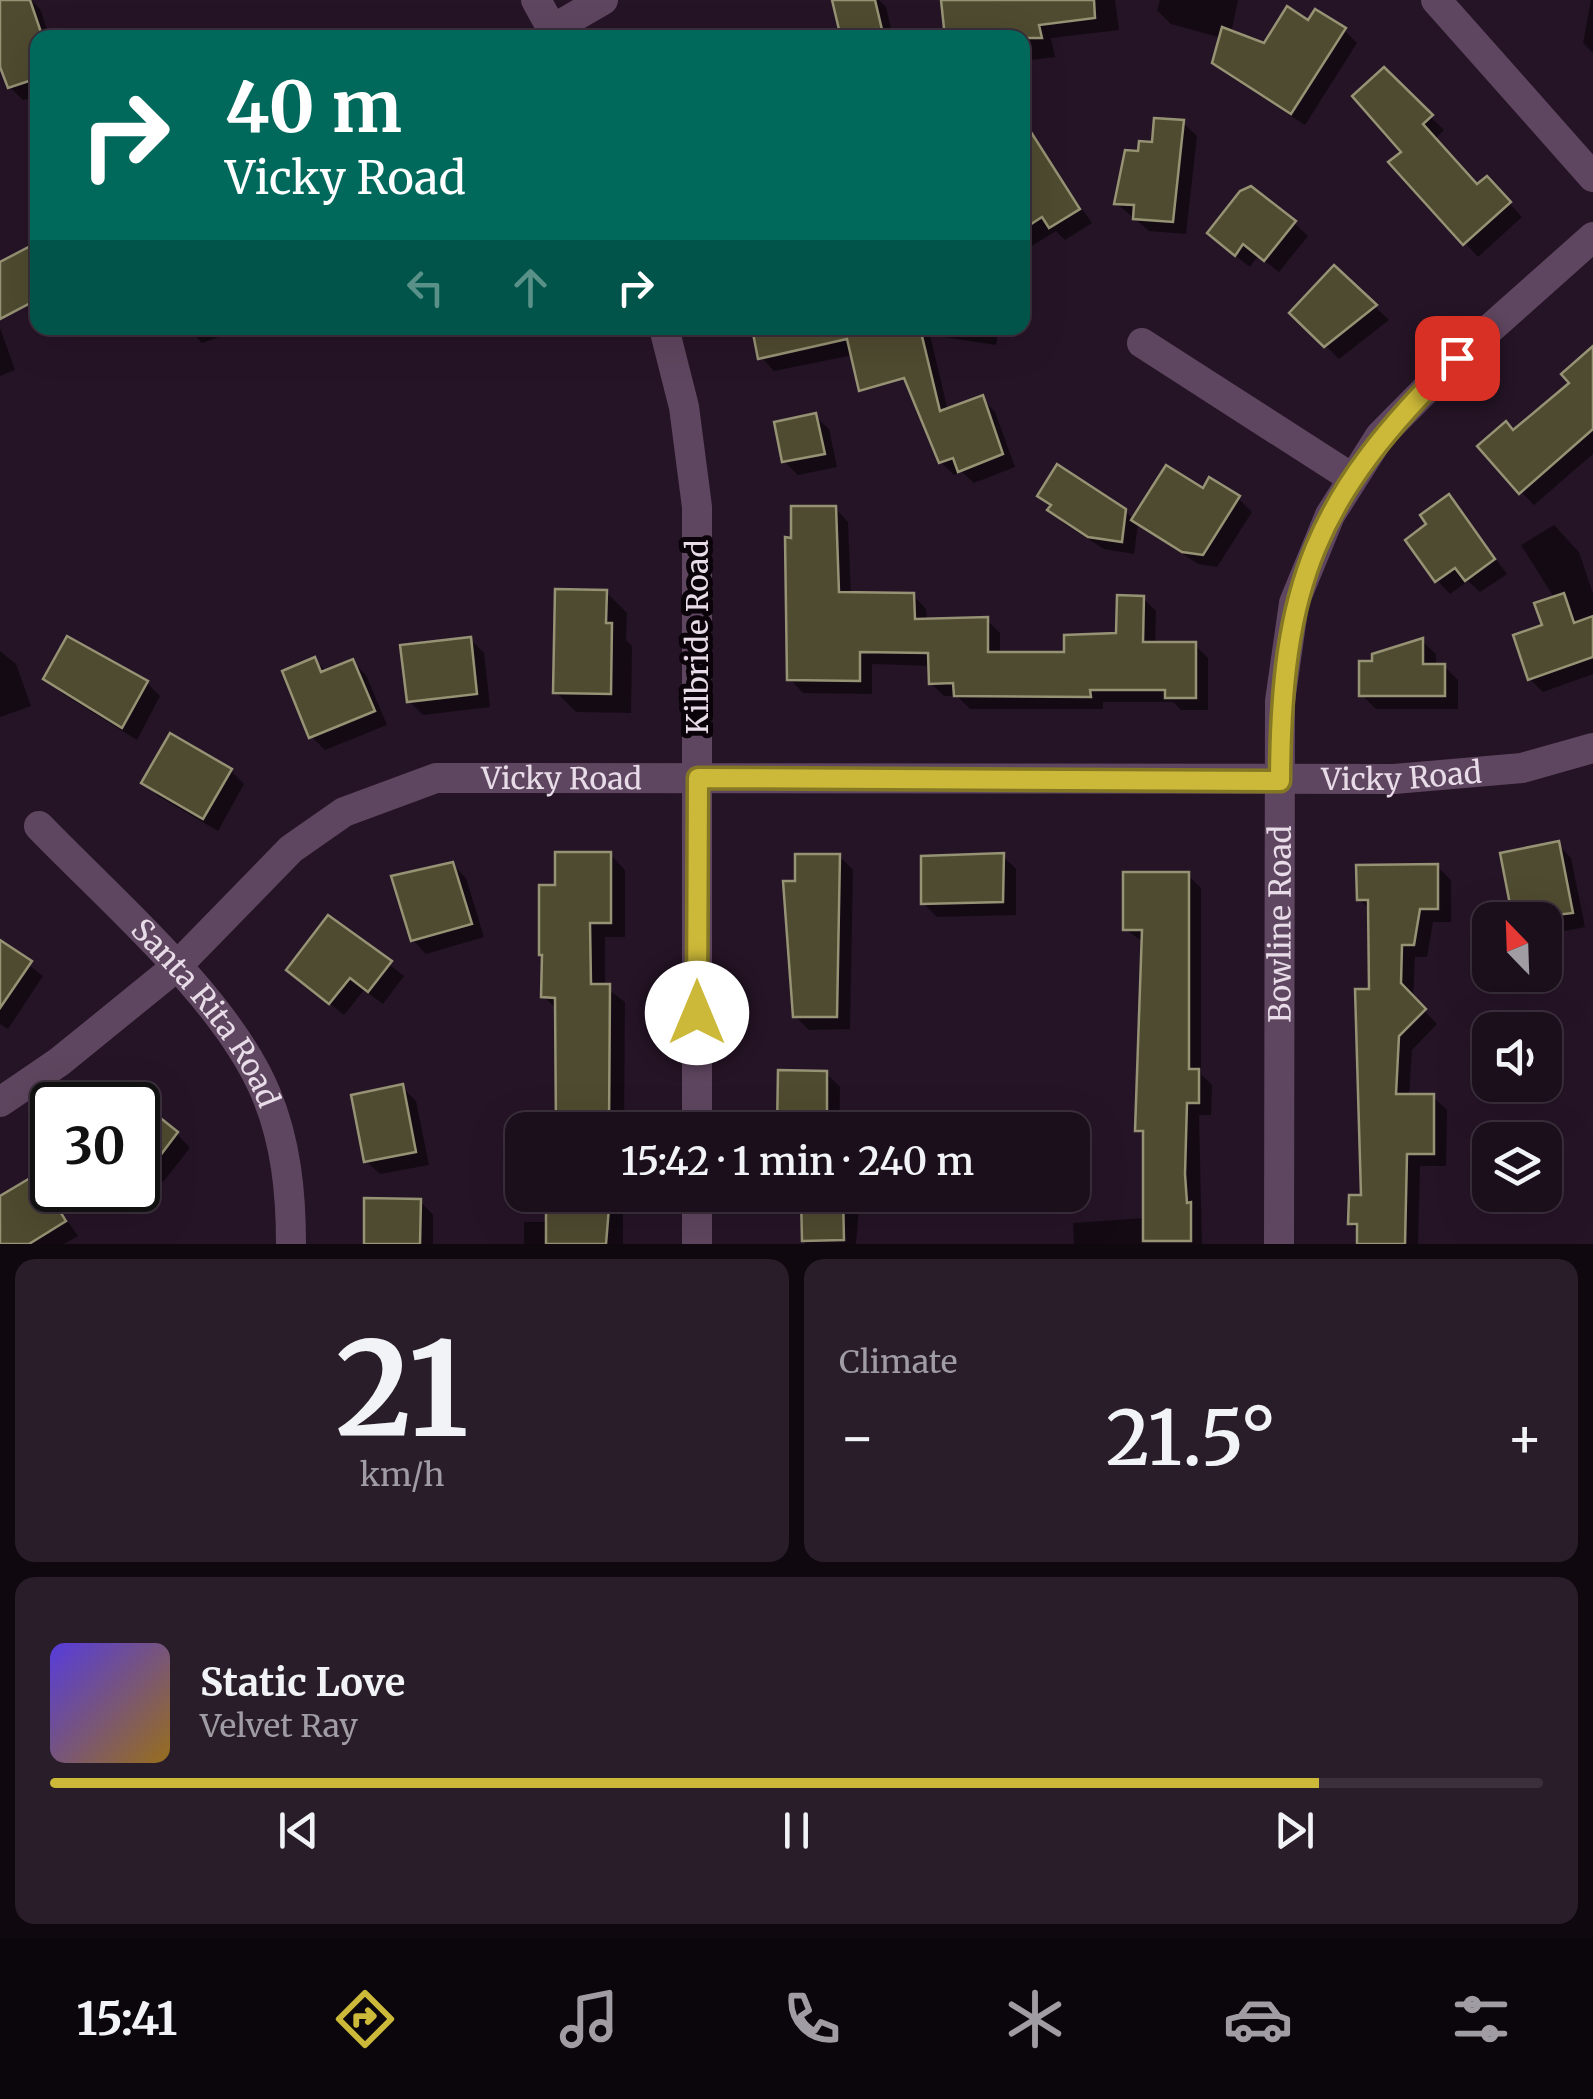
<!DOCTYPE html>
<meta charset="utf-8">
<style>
:root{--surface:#1c0f1c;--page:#291d29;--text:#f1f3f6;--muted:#a09ca3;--line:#3a2f3b;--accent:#ccb939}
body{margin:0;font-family:Merriweather,serif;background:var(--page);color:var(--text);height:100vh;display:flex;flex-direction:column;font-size:38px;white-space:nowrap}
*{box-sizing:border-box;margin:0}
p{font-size:32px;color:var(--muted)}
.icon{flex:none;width:55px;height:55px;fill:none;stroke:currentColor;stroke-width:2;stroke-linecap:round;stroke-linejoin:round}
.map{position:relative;height:1244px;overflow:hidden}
.details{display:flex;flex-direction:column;gap:15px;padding:15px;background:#0f080f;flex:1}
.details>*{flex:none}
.hud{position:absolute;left:30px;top:30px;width:1000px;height:305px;border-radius:20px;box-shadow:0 10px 40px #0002,0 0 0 2px var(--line);background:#00695c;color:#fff;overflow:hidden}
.needle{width:65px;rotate:337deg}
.buttons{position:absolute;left:1472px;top:902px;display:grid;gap:20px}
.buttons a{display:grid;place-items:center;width:90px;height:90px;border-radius:20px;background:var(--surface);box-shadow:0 10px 40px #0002,0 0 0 2px var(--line);font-size:50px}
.speed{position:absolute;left:30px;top:1082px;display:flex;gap:20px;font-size:50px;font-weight:700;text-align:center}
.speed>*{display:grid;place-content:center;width:130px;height:130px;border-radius:50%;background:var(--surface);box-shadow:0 10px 40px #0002,0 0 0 2px var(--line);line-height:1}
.speed .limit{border:5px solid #111;border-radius:15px;background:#fff;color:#111}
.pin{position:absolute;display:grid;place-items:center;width:85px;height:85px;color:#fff;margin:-42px;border-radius:20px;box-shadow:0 5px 15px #0006}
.me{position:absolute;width:110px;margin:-55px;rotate:0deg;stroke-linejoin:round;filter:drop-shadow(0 0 8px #0008)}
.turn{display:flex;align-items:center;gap:35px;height:210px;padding:0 30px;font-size:45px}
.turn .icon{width:130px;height:130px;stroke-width:2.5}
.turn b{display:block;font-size:70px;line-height:85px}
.lanes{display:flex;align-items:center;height:95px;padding:0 30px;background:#0003;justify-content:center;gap:50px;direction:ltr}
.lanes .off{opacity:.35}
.big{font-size:75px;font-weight:600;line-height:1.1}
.details .card{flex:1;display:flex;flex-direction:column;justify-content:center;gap:15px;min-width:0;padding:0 35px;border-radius:20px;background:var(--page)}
.details .dial{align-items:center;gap:0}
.dial b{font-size:130px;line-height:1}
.song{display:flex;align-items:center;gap:30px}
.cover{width:120px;height:120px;border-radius:15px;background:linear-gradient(135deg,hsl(250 70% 55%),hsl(40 70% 35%))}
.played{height:10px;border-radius:5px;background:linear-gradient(90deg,var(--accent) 85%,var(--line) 85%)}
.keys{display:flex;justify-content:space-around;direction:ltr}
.heat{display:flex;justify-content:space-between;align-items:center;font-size:55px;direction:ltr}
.details .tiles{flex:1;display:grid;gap:15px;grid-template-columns:1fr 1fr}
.card:last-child{grid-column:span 2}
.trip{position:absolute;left:505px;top:1112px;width:585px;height:100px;border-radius:20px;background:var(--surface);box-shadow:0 10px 40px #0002,0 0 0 2px var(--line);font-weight:600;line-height:100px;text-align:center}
.tabs{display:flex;height:160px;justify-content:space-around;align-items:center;background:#0b060b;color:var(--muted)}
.tabs .icon{width:70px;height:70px}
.tabs .active{color:var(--accent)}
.tabs b{font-size:45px;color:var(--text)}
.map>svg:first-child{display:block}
.shadow{fill:#0007}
.building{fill:#4f4b30;stroke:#969274;stroke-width:2.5}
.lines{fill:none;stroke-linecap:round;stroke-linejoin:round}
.minor{stroke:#5f4660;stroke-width:30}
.route-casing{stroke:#857825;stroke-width:25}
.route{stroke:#ccb939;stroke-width:18}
.labels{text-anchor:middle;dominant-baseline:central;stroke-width:10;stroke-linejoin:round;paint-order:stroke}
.street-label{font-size:30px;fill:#e8dce8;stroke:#0a040a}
</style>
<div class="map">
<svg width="1593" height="1244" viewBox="0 0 1593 1244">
<rect width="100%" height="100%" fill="#251426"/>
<!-- shadow -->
<g class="shadow">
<path d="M13,0H31L40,9L50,38H38V96L23,100L10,87L0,54V5Z"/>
<path d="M842,0H879L886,7L893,38H843Z"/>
<path d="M943,0H1115L1119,30L1051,38L1055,57L1022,61V38Z"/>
<path d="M1160,0H1238L1231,33L1265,46L1309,23L1344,30L1357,43L1305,125L1228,75L1214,62L1222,38L1171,24L1157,10Z"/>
<path d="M1591,0H1593V53L1583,43Z"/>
<path d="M1384,71L1444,130L1435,139L1478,186L1500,193L1522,217L1478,257L1392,162L1405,152Z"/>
<path d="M1183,123L1197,136L1186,234L1149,231L1116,203L1141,154Z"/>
<path d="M1038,147L1092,223L1065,240L1056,231L1022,252V157Z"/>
<path d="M1294,223L1308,236L1279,272L1258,256L1250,267L1224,247Z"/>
<path d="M38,245V314L27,304Z"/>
<path d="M1334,268L1389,320L1339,359L1293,313Z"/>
<path d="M0,328L15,370L0,376Z"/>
<path d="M188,328H235L236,331L202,343Z"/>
<path d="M754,328H853L858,354L774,371L761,357Z"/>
<path d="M914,328H999L996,345L930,335L948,411L982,398L995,412L1015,467L974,483L962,472L954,475L941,462L906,375Z"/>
<path d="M815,416L829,429L837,467L798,475L784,461Z"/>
<path d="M1593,423V454L1534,505L1521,492L1514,433Z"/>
<path d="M1204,491L1238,498L1252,512L1217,567L1198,564L1138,524L1134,554L1104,549L1063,523L1040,495L1124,510L1134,520Z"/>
<path d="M1449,498L1507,574L1480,592L1468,581L1450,594L1437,580L1430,525Z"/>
<path d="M835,508L848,522L851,595H913L926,609L927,621L987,620L1000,633V655L1067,654L1118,636L1143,598L1156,611L1155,645H1195L1208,658V710H1181L1173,702H1103V709H970L957,696H944L931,683V666L872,664V694L803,693L790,679L794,541Z"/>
<path d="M1554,525L1579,552L1593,594V674L1543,692L1530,679L1555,599L1521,545Z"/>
<path d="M606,592L627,613L626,640L632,646L631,713L576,712L556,692Z"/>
<path d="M470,639L484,653L490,707L423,715L409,701Z"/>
<path d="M1422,641L1436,654V666H1444L1458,680V709H1376L1362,695L1374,664Z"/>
<path d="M0,651L16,664L31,706L0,717Z"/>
<path d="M315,660L327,672L353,662L366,675L387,725L325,750L311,736Z"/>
<path d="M47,679L147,683L160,696L137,740L60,692Z"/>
<path d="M231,771L244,784L218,831L158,796L144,782Z"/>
<path d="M1558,844L1571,858L1585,927L1545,935V920H1516L1503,855Z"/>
<path d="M610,854L625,870V937H605V987L625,1002L624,1130H559L558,1010L543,996L557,888Z"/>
<path d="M839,856L853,870L850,1029L809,1030L795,1016L798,884Z"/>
<path d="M1003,856L1016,869V915L937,917L923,903Z"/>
<path d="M452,864L466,878L484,937L426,954L413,940Z"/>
<path d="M1437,866L1451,880V922H1433L1427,957H1415L1413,999L1437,1024L1412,1050L1409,1096L1433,1097L1447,1110L1446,1166H1420L1418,1244H1359V1232L1350,1223L1364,1198L1371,992L1370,910L1359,899Z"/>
<path d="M1188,875L1201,888V1074L1212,1085L1211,1115H1199L1202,1244H1074L1073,1223L1145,1218V1137L1138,1130L1144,943L1125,929Z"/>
<path d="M329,918L404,976L383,1004L364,990L344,1015L289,970Z"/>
<path d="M0,943L43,976L8,1029L0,1024Z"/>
<path d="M826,1073L840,1087L839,1130H780Z"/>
<path d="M402,1087L416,1101L429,1165L380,1174L366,1161Z"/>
<path d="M137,1105L138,1104L177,1134L190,1148L163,1182L138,1162Z"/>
<path d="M37,1177L78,1236L64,1244H0V1199Z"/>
<path d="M549,1195H623V1244H524V1222H549Z"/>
<path d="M800,1195H860L856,1244H805Z"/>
<path d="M420,1201L433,1215V1244H366Z"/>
</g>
<!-- building -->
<g class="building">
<path d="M0,0H30L43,38H38V78L8,88L0,67Z"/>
<path d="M832,0H875L883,34L841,38Z"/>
<path d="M941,0H1094L1095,18L1039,25L1042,38H945Z"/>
<path d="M1287,6L1308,20L1315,9L1346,28L1291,114L1212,63L1222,27L1264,43Z"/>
<path d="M1384,67L1433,115L1423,124L1477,184L1487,176L1511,202L1463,245L1388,162L1401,152L1352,96Z"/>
<path d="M1022,118L1080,209L1049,228L1042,217L1022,230Z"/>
<path d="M1154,118L1184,120L1173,222L1133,219L1134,205L1114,204L1125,150L1138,151L1139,141L1152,142Z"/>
<path d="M1251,186L1296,221L1264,261L1243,244L1235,256L1207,233L1240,191Z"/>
<path d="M38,242V299L0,319V262Z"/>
<path d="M1334,265L1377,305L1324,347L1289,313Z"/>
<path d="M752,328H920L940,411L983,395L1003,454L958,472L953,458L939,463L904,378L859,391L847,339L758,359Z"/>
<path d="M1593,346V429L1519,494L1477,446L1506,421L1513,430L1569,383L1561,374Z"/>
<path d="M816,413L825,454L782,462L774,422Z"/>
<path d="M1057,464L1126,509L1122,542L1088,537L1047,510L1051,505L1037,496Z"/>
<path d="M1166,465L1203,488L1209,477L1240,496L1203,555L1182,552L1131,520Z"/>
<path d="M1449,494L1495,559L1465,581L1455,568L1435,582L1405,540L1426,524L1420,515Z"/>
<path d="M791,506H836L839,592L914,593L915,619L988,617V652H1064V635L1116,633L1117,595L1144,596L1143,642H1196V698H1165V690H1090L1091,697L954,696L953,683L929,684L928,653L860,652V681L787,680L785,537L791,538Z"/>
<path d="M555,589L607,590L606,623H612L611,694L553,693Z"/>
<path d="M1564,593L1574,623L1593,616V657L1528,680L1513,635L1542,625L1534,603Z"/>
<path d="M67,636L148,681L122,728L43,679Z"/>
<path d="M471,637L477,694L407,702L400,645Z"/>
<path d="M1423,638V664H1445V696H1359V661H1372V654Z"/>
<path d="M315,657L321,672L353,659L375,711L309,738L282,671Z"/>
<path d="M170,733L232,769L203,819L141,783Z"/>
<path d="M1559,841L1573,913L1513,920L1500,853Z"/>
<path d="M555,852H611V923H590L591,984H610L609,1130H556L555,998L541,997L542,955H539V885H555Z"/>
<path d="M1004,853L1003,902L921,904V856Z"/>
<path d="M795,854H840L837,1017H793L783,881H795Z"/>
<path d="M453,862L472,924L411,941L391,876Z"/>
<path d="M1438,864V909H1420L1414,945H1402L1401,983L1426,1009L1399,1036L1396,1094H1434V1154H1407L1405,1244H1357V1224H1348L1349,1195H1361L1355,989H1369L1368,900H1357L1356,865Z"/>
<path d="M1123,872H1189V1069H1199V1103H1187L1185,1174L1187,1203L1191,1202V1241H1143V1131H1135L1142,930H1123Z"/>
<path d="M328,915L392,961L368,992L350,978L329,1004L286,970Z"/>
<path d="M0,940L32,961L0,1008Z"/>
<path d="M778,1070L827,1071V1130H777Z"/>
<path d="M403,1084L416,1152L364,1162L351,1095Z"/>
<path d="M138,1100L178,1132L138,1185Z"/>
<path d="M37,1174L66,1221L29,1244H0V1196Z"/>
<path d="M546,1195H610L606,1244H546Z"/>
<path d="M801,1195H843L844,1240L802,1241Z"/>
<path d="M364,1198L421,1199L420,1244H364Z"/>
</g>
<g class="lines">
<!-- minor -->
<g class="minor">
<path d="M536,0L557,38"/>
<path d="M1436,0L1593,177"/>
<path d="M553,29L603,0"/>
<path d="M664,328L684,407L697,507V1130"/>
<path d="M1142,343L1352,478"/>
<path id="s1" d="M39,826C110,900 227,999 266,1094C286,1142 291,1193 291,1244"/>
<path id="s2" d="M0,1102L59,1062L176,967L291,849L344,812L436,778L1394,779L1522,768L1593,748"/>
<path d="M697,1244V1195"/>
<path id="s3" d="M1279,1244L1280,701L1294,603L1330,515L1380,436L1457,358L1593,237"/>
</g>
</g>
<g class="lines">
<!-- route casing -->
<g class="route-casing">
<path id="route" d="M697,1013L698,778L1280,781C1281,584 1315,497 1457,358"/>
</g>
<!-- route -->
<use href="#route" class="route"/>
</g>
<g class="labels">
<!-- street labels -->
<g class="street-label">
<text transform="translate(697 637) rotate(-90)">Kilbride Road</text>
<text stroke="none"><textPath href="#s2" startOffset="1515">Vicky Road</textPath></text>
<text stroke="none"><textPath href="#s2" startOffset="675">Vicky Road</textPath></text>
<text stroke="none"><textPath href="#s3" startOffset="320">Bowline Road</textPath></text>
<text stroke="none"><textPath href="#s1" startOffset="252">Santa Rita Road</textPath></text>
</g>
</g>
</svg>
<div class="buttons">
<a><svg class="needle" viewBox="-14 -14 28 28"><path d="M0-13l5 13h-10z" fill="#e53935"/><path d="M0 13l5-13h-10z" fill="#a09ca3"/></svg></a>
<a><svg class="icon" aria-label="sound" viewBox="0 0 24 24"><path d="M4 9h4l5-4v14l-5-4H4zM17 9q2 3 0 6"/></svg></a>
<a><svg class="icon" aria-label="layers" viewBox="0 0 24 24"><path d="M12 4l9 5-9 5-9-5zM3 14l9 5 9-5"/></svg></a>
</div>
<div class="speed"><div class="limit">30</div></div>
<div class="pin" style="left:1457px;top:358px;background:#d93025"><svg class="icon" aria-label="arrive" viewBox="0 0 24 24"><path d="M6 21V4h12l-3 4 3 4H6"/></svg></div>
<svg class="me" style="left:697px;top:1013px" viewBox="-20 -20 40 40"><circle r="19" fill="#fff"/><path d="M0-13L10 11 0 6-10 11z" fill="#ccb939"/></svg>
<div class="trip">15:42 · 1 min · 240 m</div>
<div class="hud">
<div class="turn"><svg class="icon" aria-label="right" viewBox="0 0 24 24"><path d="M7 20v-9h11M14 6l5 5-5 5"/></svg><div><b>40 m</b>Vicky Road</div></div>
<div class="lanes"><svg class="icon off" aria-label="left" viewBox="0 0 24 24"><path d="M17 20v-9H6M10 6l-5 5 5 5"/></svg><svg class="icon off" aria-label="ahead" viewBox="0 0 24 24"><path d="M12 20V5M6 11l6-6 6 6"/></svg><svg class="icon" aria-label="right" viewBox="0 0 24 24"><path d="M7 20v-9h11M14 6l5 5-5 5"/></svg></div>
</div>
</div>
<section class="details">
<div class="tiles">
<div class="card dial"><b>21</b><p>km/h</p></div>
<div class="card"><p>Climate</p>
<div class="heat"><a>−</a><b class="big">21.5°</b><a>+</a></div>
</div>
<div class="card">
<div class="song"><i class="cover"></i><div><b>Static Love</b><p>Velvet Ray</p></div></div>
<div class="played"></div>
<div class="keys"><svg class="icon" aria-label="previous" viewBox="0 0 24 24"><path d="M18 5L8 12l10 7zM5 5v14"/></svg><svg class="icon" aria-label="pause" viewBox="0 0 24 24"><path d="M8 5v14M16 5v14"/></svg><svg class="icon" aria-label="next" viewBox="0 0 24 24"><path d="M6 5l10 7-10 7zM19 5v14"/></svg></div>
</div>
</div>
</section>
<nav class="tabs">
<b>15:41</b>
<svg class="icon active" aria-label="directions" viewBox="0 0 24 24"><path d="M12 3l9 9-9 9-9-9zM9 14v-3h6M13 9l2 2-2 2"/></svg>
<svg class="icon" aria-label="music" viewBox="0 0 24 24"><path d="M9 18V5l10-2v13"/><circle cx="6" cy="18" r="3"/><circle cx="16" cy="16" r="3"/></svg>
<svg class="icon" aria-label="phone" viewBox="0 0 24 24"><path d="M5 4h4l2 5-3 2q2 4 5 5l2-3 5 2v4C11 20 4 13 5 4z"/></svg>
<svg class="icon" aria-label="climate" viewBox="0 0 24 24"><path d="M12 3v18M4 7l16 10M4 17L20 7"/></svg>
<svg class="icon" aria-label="car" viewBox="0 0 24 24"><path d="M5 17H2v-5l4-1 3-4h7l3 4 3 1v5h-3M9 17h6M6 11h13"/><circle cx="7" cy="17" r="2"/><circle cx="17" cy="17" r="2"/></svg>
<svg class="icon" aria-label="filters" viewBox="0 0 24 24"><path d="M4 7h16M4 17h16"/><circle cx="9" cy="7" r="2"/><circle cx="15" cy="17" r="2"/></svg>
</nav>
